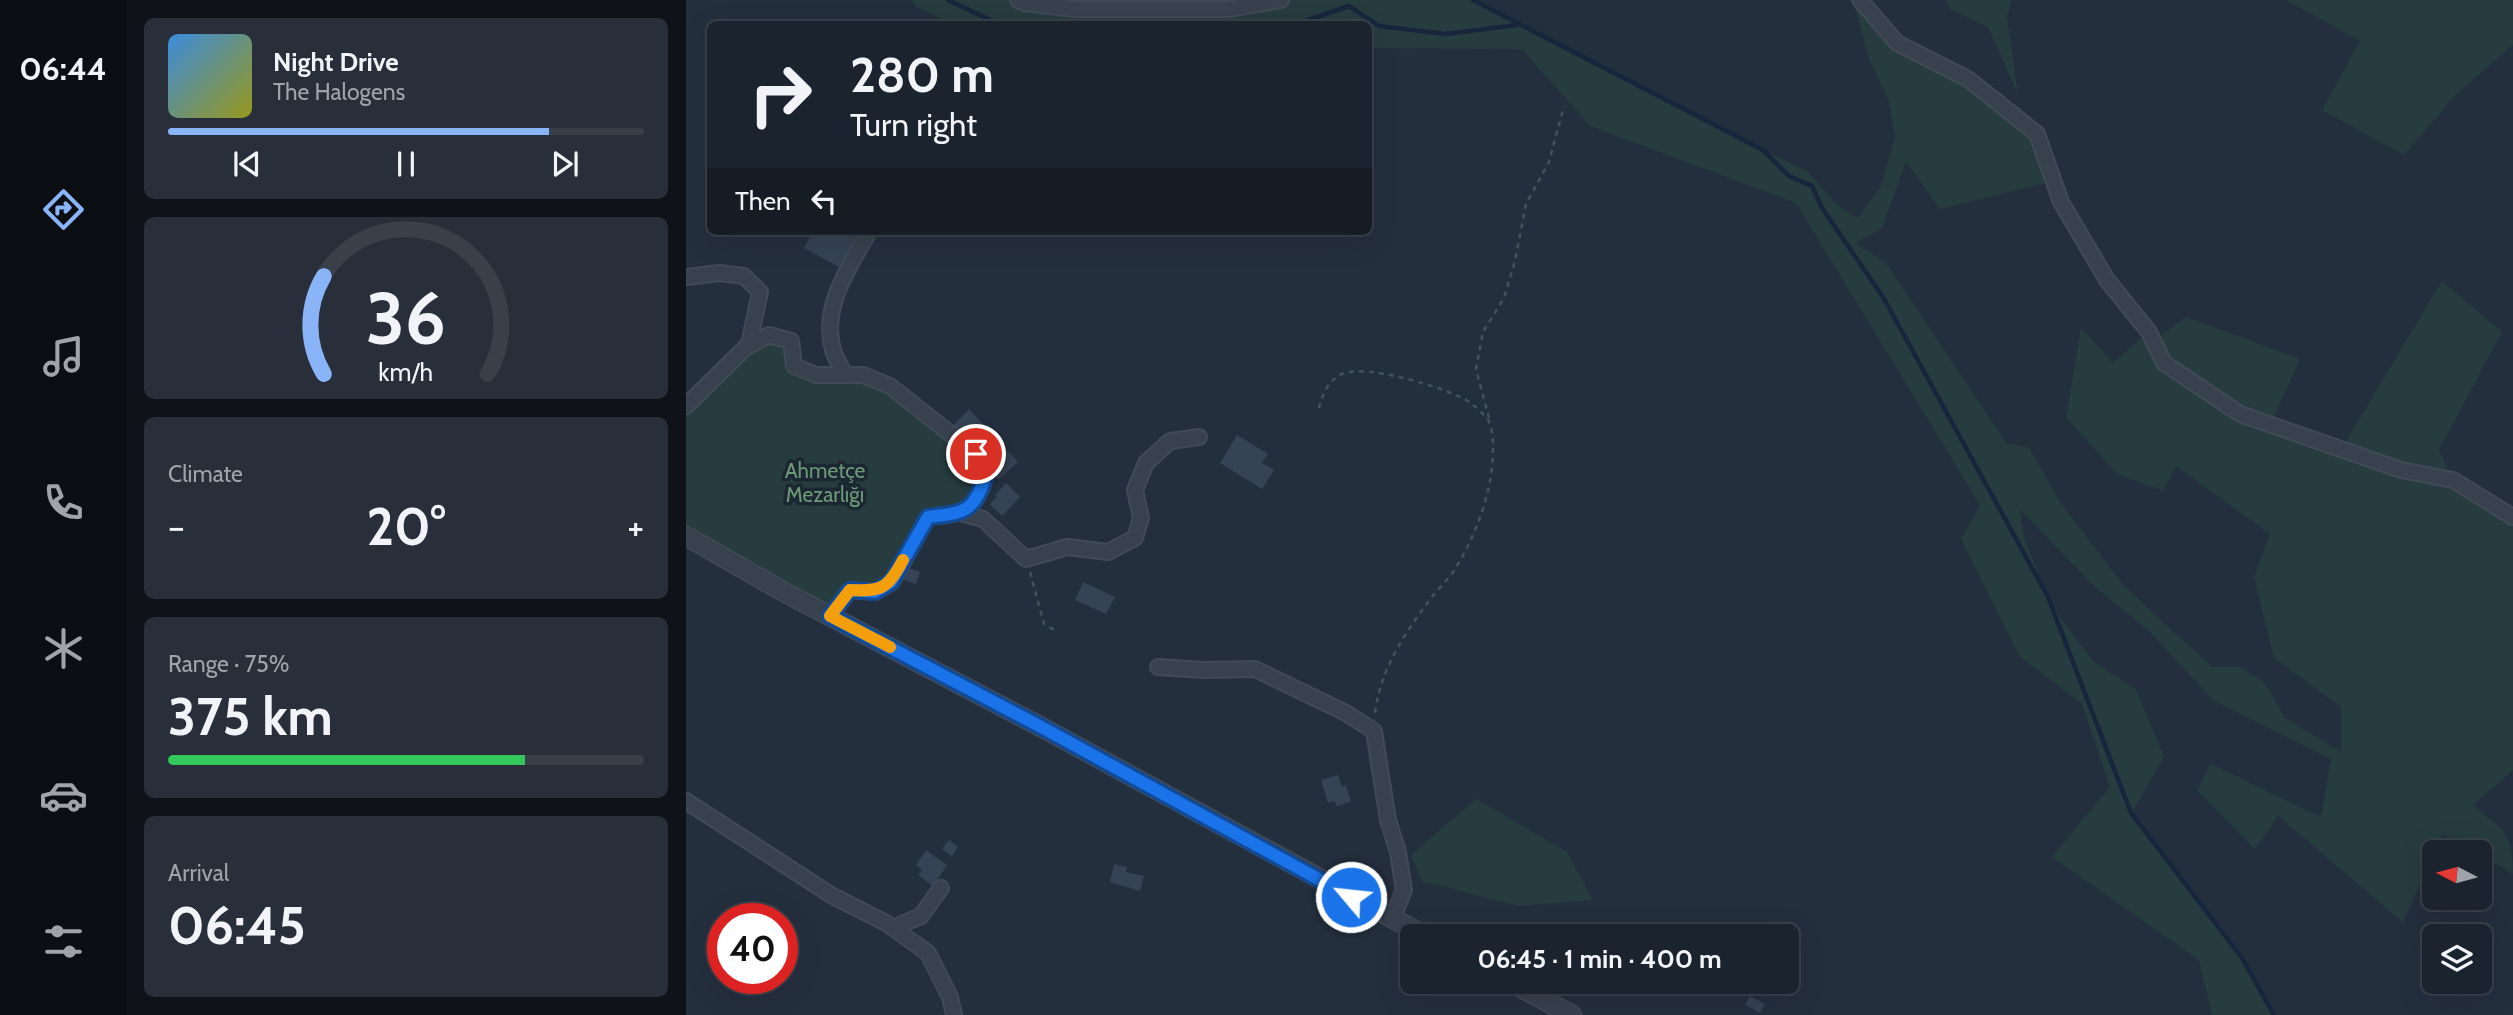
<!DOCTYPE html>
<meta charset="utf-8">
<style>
:root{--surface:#1b232e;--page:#282f3a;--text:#f1f3f6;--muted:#a0a4aa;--line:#39404a;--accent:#8ab4f8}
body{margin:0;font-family:Cabin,sans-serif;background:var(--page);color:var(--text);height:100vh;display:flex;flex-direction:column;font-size:26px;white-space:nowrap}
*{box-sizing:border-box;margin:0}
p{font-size:23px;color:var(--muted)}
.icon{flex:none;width:38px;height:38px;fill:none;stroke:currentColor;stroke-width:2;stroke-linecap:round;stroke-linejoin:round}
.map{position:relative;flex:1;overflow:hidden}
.side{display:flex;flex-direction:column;gap:18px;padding:18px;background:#0f1319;width:560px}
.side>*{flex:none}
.top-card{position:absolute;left:21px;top:21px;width:665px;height:214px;border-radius:10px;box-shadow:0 7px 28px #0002,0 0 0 2px var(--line);background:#1b232e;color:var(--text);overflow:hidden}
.needle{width:46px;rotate:276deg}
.buttons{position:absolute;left:1736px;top:840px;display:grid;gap:14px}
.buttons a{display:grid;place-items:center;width:70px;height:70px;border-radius:10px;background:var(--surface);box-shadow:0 7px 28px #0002,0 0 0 2px var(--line);font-size:35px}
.speed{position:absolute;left:21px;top:903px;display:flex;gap:14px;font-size:35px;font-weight:700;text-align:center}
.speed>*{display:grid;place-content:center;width:91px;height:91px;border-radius:50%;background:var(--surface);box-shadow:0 7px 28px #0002,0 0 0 2px var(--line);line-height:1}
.speed .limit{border:10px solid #d22;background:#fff;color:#111}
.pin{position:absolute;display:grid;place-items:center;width:60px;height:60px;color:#fff;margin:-30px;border:4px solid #fff;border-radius:50%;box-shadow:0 2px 7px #0007}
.me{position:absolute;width:77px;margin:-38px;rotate:298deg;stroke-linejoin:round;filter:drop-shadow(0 0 5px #0008)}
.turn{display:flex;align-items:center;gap:24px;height:147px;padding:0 28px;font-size:32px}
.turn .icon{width:91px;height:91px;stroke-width:2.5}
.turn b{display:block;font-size:49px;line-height:60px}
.then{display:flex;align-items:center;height:66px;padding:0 28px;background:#0003;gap:14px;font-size:26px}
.big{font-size:52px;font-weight:700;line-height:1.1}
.side .card{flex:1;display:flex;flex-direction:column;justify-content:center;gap:10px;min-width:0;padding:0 24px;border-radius:10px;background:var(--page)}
.side .dial{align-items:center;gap:0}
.dial svg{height:182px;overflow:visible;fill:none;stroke:var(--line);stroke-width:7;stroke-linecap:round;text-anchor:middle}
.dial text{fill:var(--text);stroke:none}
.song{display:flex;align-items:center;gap:21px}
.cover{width:84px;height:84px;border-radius:10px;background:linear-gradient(135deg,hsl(210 70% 55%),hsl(60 70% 35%))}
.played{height:7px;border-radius:4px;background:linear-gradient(90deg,var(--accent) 80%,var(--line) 80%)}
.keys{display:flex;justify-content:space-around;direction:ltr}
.heat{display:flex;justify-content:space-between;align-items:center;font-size:38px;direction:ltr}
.charge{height:10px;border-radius:5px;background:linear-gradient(90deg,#34c759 75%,var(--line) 0)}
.trip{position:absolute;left:714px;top:924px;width:399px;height:70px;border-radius:10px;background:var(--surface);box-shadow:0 7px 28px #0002,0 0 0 2px var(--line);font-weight:700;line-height:70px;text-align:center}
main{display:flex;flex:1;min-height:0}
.menu{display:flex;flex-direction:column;width:126px;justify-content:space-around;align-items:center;background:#0b0e12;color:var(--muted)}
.menu .icon{width:49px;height:49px}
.menu .selected{color:var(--accent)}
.menu b{font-size:32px;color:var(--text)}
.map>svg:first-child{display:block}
.green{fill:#263c3f}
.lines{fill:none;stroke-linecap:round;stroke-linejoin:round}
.stream{stroke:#17263c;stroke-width:4.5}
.building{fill:#364354}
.minor-casing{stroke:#414a57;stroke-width:18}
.tertiary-casing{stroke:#414a57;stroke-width:21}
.path{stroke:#3f5557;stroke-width:2.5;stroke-dasharray:5 5;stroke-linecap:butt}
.minor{stroke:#38414e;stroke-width:14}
.tertiary{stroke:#38414e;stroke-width:18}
.route-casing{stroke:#114b97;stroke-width:18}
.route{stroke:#1a73e8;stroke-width:12}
.slow{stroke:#f59e0b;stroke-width:12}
.labels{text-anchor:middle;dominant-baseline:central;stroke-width:7;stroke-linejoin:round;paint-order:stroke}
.park-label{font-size:21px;fill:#6b9a76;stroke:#1d2633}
</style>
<main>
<nav class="menu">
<b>06:44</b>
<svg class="icon selected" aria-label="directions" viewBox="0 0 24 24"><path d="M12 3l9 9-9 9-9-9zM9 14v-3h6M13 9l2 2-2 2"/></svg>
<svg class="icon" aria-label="music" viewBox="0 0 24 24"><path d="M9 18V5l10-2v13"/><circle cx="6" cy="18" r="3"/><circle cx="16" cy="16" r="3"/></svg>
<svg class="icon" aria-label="phone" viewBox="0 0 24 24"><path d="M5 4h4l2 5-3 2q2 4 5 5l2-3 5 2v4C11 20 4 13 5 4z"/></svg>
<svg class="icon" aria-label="climate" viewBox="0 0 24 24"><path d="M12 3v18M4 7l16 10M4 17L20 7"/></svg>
<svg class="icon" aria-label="car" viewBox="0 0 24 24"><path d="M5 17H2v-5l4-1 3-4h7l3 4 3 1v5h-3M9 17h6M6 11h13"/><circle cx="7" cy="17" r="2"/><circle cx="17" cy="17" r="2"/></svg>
<svg class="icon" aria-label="filters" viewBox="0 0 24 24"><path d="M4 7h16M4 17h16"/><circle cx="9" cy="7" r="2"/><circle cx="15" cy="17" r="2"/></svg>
</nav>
<section class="side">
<div class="card">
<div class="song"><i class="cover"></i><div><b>Night Drive</b><p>The Halogens</p></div></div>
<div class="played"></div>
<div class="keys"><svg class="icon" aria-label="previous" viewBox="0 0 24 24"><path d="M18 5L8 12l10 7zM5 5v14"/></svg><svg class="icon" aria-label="pause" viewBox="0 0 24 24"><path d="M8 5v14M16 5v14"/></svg><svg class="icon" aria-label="next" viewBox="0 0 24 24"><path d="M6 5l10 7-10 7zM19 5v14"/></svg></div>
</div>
<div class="card dial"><svg viewBox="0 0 100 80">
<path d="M14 69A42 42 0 1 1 86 69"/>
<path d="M14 69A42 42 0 0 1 14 26" stroke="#8ab4f8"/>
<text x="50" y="56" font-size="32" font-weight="700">36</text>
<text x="50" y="72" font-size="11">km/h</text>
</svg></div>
<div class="card"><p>Climate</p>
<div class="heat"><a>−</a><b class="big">20°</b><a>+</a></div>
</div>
<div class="card"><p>Range · 75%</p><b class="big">375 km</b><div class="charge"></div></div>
<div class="card"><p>Arrival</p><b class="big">06:45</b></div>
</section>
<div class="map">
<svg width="1827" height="1015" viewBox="0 0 1827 1015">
<rect width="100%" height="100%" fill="#242f3e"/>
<!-- green -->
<g class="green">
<path d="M226,0H330L390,9L596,0H787L1077,150L1121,171L1152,206L1172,218L1195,186L1209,138L1203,101L1183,59L1167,0H1174L1211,43L1282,79L1351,134L1368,181L1254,209L1220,162L1196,228L1170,243L1200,263L1321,444L1343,447L1372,499L1438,586L1526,667H1554L1578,682L1599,718L1655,752V707L1588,658L1568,577L1584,534L1490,466L1477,491L1431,474L1380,417L1395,328L1427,363L1457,337L1471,368L1555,423L1712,476L1656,448L1756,281L1816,332L1753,450L1767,480L1827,517V770L1787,805C1818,832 1827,830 1827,874L1794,855V852H1789L1757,834L1717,922L1592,816L1569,849L1511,790L1525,764L1635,817L1645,759L1527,700L1464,632L1406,584L1334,509L1338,538L1366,607L1408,662L1450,689L1478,757L1446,813L1556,958L1588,1015H1526L1513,960L1366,857L1424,787L1396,704L1334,657L1275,539L1294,505L1110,203L904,126L836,49L683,48L682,24H266L231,7Z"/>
<path d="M1259,0H1325L1321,17L1332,94L1302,27L1264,9Z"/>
<path d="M1600,0H1827V45L1771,93L1718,155L1636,110L1674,41Z"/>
<path d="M1500,317L1614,359L1587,419L1556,407L1484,361L1472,338Z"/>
<path d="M105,341L108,366L177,375L290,454L300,475L292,498L242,517L206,582L164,590L149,609L0,528V406L63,344Z"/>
<path d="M790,799L881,852L907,900L832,906L736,881L725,855Z"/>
</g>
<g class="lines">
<!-- stream -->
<g class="stream">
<path d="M262,0L313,24"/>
<path d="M787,0L1077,150L1103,176L1126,186L1136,208L1197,297L1362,597L1445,813L1556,958L1588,1015"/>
<path d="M611,24L663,6L693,26L759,34L831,25"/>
</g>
</g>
<!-- building -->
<g class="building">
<path d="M127,231H172L153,267L118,248Z"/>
<path d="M283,409L332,462L312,480L266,427Z"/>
<path d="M551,435L582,454L576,463L588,470L576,489L534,463Z"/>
<path d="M320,483L334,497L316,516L304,504L311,497L309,495Z"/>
<path d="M222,568L234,572L230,584L218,580Z"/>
<path d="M397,582L429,597L420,614L389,600Z"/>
<path d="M652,775L656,787L660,785L665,802L650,806L649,801L642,803L635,780Z"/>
<path d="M263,840L272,847L266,856L256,849Z"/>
<path d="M240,850L261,865L247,886L232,875L236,870L230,865Z"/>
<path d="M428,864L441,867L440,872L458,876L454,891L424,882Z"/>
<path d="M1064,996L1079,1004L1074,1013L1059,1005Z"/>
</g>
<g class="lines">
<!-- minor casing -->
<g class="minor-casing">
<g id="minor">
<path d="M332,0L338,3L390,9H543L595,0"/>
<path d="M1174,0L1211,43L1282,79L1351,134L1375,202L1421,280L1463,332L1478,363L1554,414L1715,470L1767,480L1827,517"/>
<path d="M59,348L83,335L105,341L108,366L130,375H177L204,386L290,454L300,475C288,513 279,513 242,517L206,582L189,592L164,590L144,616"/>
<path d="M159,375C155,367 149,358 147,350C135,308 162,269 181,235"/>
<path d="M0,406L63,344L74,292L58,276L33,273L1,277"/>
<path d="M274,513L297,519L340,559L381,547L422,552L449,538L455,518L449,490L460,463L484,441L513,437"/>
<path d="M472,667L517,670L569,669L660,713L688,731L702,820L712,852L718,890L706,919"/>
<path d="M0,801L145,895L200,923L242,953L264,997L268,1015"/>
<path d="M207,928L235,916L255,888"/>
</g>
</g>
<!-- tertiary casing -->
<g class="tertiary-casing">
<g id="tertiary">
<path d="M0,536L98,592L359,729L739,936"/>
<path d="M824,982L886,1015"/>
</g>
</g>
<!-- path -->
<g class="path">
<path d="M633,408C637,394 641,381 656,374C677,363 763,388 783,402C789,406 798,414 802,420C806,426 807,439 807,446C808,488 790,537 767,572C759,583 748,593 740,605C716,637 693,674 689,714"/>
<path d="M803,418L790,369L797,332L818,298L829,261L840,204L863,162L878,106"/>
<path d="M344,572L358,624L370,631"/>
</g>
<!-- minor -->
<use href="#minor" class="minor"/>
<!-- tertiary -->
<use href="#tertiary" class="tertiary"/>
</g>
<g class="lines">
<!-- route casing -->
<g class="route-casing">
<path id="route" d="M290,454L300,475C288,512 279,513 242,517L205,582L189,592L164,590L144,616L359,729L665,897"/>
</g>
<!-- route -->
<use href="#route" class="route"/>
<!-- slow -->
<path class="slow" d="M204,647L144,616L164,590C196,592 202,588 217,560"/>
</g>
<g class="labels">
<!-- park labels -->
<g class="park-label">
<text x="139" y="470">Ahmetçe<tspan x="139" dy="24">Mezarlığı</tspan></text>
</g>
</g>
</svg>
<div class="buttons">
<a><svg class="needle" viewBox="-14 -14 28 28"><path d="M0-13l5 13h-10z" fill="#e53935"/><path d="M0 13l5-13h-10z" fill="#a0a4aa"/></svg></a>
<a><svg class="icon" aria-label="layers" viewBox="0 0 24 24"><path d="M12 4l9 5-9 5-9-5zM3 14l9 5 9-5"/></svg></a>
</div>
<div class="speed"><div class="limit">40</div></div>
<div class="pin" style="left:290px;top:454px;background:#d93025"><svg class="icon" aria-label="arrive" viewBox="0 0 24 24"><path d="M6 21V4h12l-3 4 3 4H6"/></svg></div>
<svg class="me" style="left:665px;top:897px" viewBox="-20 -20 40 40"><circle r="17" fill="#1a73e8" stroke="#fff" stroke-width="3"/><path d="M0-11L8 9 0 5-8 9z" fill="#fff"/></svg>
<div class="trip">06:45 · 1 min · 400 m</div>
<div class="top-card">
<div class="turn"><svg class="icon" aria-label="right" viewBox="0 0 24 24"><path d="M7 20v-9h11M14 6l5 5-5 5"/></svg><div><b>280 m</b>Turn right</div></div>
<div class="then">Then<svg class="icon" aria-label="left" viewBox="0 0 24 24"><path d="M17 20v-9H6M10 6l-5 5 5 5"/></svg></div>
</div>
</div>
</main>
